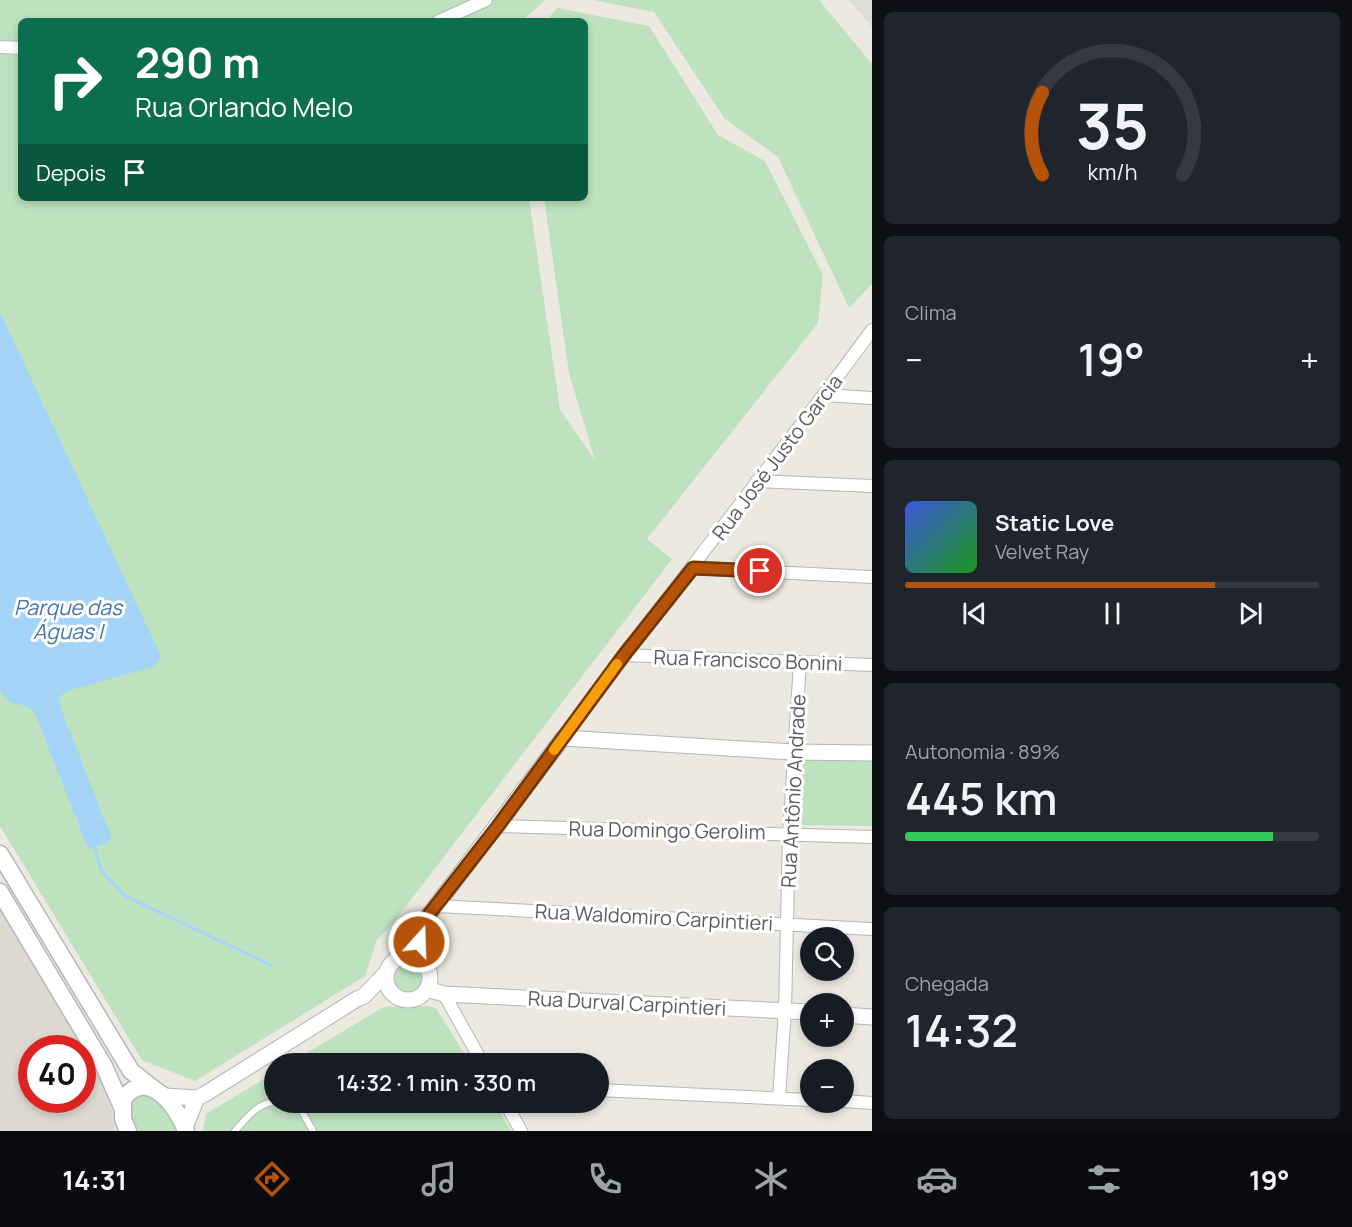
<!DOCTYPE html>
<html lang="pt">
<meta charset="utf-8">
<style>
:root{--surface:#171b24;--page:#20242c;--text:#f1f3f6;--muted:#9ea1a6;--line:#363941;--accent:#b45309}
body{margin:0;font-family:Manrope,sans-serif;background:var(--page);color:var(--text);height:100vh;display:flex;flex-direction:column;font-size:22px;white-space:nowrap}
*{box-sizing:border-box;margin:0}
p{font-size:20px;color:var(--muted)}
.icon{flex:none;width:33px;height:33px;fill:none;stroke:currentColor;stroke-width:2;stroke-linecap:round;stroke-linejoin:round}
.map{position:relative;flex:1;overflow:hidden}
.sheet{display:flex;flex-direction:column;gap:12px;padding:12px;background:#0d0f14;width:480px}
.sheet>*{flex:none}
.banner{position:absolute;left:18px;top:18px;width:570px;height:183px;border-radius:9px;box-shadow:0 3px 9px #0003;background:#0b6e4f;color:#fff;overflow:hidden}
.fabs{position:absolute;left:800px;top:927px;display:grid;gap:12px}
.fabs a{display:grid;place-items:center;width:54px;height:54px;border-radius:50%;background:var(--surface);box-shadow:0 3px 9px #0003;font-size:30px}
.speed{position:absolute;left:18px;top:1035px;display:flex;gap:12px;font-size:30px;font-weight:700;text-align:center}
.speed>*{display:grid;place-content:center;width:78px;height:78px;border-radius:50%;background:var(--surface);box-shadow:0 3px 9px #0003;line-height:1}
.speed .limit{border:9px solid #d22;background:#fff;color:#111}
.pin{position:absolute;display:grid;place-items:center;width:51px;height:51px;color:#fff;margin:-26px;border:3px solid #fff;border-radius:50%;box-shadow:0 2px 6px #0007}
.me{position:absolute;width:66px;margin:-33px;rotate:20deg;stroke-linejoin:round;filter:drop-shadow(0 0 4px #0008)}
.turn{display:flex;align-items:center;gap:21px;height:126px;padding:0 18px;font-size:27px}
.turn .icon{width:78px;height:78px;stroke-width:2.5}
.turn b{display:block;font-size:42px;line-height:51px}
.then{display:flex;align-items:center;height:57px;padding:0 18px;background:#0003;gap:12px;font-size:22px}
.big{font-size:45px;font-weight:600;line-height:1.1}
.sheet .widget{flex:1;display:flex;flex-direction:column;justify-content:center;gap:9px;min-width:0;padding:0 21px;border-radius:9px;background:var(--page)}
.sheet .dial{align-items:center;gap:0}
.dial svg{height:156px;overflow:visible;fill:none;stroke:var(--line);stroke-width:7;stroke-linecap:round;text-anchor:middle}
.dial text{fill:var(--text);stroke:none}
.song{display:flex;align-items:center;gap:18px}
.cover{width:72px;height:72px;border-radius:9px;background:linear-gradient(135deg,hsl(230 70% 55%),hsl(120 70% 35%))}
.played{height:6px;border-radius:3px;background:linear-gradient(90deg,var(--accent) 75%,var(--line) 75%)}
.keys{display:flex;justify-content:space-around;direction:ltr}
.heat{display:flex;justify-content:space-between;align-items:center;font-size:33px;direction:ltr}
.charge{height:9px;border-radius:4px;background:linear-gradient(90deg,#34c759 89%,var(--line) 0)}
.trip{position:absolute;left:264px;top:1053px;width:345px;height:60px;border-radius:30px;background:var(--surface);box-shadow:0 3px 9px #0003;font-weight:600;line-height:60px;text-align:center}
.dock{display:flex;height:96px;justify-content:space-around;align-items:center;background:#090b0e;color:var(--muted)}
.dock .icon{width:42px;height:42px}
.dock .active{color:var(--accent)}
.dock b{font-size:27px;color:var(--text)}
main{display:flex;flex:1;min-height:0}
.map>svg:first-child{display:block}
.industrial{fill:#dedcd8}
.education{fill:#dedad2;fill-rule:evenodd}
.green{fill:#bee1be}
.water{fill:#a4d4f8}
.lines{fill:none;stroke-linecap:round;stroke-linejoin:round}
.stream{stroke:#a4d4f8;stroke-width:3}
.service-casing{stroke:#b3b6ba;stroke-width:8}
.minor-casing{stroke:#b3b6ba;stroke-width:14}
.tertiary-casing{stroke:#b3b6ba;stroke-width:17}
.secondary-casing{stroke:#b4b7bc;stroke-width:19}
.service{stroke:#fff;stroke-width:6}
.minor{stroke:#fff;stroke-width:12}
.tertiary{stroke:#fff;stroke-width:15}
.secondary{stroke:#fff;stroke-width:16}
.route-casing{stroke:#753606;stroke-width:15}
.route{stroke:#b45309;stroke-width:10}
.slow{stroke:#f59e0b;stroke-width:10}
.labels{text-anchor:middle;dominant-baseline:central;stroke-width:6;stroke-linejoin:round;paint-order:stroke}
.street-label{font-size:20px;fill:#595c60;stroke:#fff}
.water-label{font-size:21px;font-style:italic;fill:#4375a7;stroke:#fff}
</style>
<main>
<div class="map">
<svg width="872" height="1131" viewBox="0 0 872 1131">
<rect width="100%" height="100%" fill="#ebe9e0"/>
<!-- industrial -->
<path class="industrial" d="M849,0H872V27Z"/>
<!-- education -->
<path class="education" d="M0,904L108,1084L115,1131H0ZM32,1048H82V1100H32Z"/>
<!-- green -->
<g class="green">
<path d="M0,0H545L522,21H21V198H529L560,410L595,460L569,373L544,198H585V21H546L557,8L649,26L718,135L765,161L823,275L818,323L647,539L672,559L390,927L377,939L365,976L195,1081L142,1060L0,826Z"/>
<path d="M593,0H819L872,64V284L849,308L778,157L725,119L654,12Z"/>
<path d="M803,756L872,757V826L801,825Z"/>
<circle cx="407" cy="978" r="18"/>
<path d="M426,1006L436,1008L470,1063H290L384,1007Z"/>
<path d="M274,1073V1102L494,1103L511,1131H203L206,1114Z"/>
<path d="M142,1092L159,1100L181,1131H133L128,1103Z"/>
</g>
<!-- water -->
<path class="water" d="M0,312L160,654V659L155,666L68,691C61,694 58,698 60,706L111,836L109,842L90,849L87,846L34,711C22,699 13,712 0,690Z"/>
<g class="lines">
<!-- stream -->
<path class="stream" d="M94,844L101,870L125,896L271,965"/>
<!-- service casing -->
<g class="service-casing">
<g id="service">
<path d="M288,1102L300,1108L313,1131"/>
<path d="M235,1131C247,1118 256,1104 274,1102"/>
</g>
</g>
<!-- minor casing -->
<g class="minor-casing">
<g id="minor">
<path d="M439,21L486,0"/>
<path d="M0,47L21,48"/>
<path d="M824,395L872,398"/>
<path d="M757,481L872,486"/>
<path d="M693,568L872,577"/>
<path d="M624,655L872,665"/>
<path d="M563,738C663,600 771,468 872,330"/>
<path d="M498,826L872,837"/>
<path d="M437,906L872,929"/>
<path d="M444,994L483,1064"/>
<path d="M598,1090L810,1100"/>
<path d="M779,1098L785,1010L789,834L800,663"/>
<path d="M843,1101L872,1103"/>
<path d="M505,1102L521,1131"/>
</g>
</g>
<!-- tertiary casing -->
<g class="tertiary-casing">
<g id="tertiary">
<circle cx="408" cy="978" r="22"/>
<path d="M397,957L563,738L793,752L872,753"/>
<path d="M427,989L444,994L810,1012"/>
<path d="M843,1015L872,1017"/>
<path d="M165,1096L197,1098L205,1094L357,999L364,996L385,974"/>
<path d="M185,1127L197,1098"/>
</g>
</g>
<!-- secondary casing -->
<g class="secondary-casing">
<g id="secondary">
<path d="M0,854L131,1071L154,1089"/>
<path d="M0,892L104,1066L122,1107"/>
<path d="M128,1131L123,1119V1099C147,1066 178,1107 186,1131"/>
</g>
</g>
<!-- service -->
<use href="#service" class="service"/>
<!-- minor -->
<use href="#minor" class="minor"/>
<!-- tertiary -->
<use href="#tertiary" class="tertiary"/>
<!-- secondary -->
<use href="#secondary" class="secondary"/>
</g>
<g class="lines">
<!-- route casing -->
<g class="route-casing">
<path id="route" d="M419,942L420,926L498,826L624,655L693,568L760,571"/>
</g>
<!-- route -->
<use href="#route" class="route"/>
<!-- slow -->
<path class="slow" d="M554,750L617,664"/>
</g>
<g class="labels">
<!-- street labels -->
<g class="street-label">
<text transform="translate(777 457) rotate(-53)">Rua José Justo Garcia</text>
<text transform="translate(748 660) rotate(2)">Rua Francisco Bonini</text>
<text transform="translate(793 791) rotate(-87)">Rua Antônio Andrade</text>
<text transform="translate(667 830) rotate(1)">Rua Domingo Gerolim</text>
<text transform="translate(654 917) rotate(3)">Rua Waldomiro Carpintieri</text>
<text transform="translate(627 1003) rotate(3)">Rua Durval Carpintieri</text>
</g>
<!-- water labels -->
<g class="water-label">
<text x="68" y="607">Parque das<tspan x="68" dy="24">Águas I</tspan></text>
</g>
</g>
</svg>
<div class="fabs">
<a><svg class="icon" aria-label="search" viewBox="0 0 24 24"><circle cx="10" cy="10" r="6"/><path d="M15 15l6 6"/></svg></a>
<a>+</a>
<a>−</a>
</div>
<div class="speed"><div class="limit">40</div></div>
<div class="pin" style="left:760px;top:571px;background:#d93025"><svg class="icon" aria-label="arrive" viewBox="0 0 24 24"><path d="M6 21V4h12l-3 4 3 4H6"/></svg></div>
<svg class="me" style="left:419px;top:942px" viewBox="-20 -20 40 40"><circle r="17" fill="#b45309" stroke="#fff" stroke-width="3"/><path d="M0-11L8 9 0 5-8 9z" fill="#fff"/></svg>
<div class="trip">14:32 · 1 min · 330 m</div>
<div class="banner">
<div class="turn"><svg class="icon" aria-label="right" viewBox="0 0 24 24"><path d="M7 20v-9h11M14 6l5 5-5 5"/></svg><div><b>290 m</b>Rua Orlando Melo</div></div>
<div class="then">Depois<svg class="icon" aria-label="arrive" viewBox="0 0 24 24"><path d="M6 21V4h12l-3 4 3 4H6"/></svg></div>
</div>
</div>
<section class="sheet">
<div class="widget dial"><svg viewBox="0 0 100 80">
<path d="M14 69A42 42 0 1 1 86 69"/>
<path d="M14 69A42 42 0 0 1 14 27" stroke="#b45309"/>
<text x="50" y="56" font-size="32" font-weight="700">35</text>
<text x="50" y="72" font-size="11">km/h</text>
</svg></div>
<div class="widget"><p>Clima</p>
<div class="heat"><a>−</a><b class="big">19°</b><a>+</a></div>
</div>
<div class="widget">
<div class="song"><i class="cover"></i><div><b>Static Love</b><p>Velvet Ray</p></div></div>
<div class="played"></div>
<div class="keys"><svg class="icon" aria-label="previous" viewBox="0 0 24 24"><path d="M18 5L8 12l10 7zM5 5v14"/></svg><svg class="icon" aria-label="pause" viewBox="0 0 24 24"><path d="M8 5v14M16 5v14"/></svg><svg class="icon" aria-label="next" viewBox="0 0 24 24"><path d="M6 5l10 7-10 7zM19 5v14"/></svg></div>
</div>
<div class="widget"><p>Autonomia · 89%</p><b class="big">445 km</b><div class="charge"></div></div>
<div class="widget"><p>Chegada</p><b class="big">14:32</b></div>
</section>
</main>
<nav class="dock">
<b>14:31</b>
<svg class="icon active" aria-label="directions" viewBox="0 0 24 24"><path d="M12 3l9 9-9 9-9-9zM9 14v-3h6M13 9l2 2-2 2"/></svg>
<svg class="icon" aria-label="music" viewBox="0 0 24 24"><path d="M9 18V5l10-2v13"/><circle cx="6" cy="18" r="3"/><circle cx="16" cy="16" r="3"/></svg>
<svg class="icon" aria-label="phone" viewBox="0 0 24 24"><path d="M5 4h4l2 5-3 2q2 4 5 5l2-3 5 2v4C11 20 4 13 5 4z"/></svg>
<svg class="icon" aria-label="climate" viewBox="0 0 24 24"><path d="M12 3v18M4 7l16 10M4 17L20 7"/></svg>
<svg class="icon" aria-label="car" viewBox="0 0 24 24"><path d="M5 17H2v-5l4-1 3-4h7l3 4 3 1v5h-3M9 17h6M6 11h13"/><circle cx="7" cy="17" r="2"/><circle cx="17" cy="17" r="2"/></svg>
<svg class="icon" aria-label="filters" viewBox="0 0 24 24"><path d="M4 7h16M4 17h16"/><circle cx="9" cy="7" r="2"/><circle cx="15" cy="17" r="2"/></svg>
<b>19°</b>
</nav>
